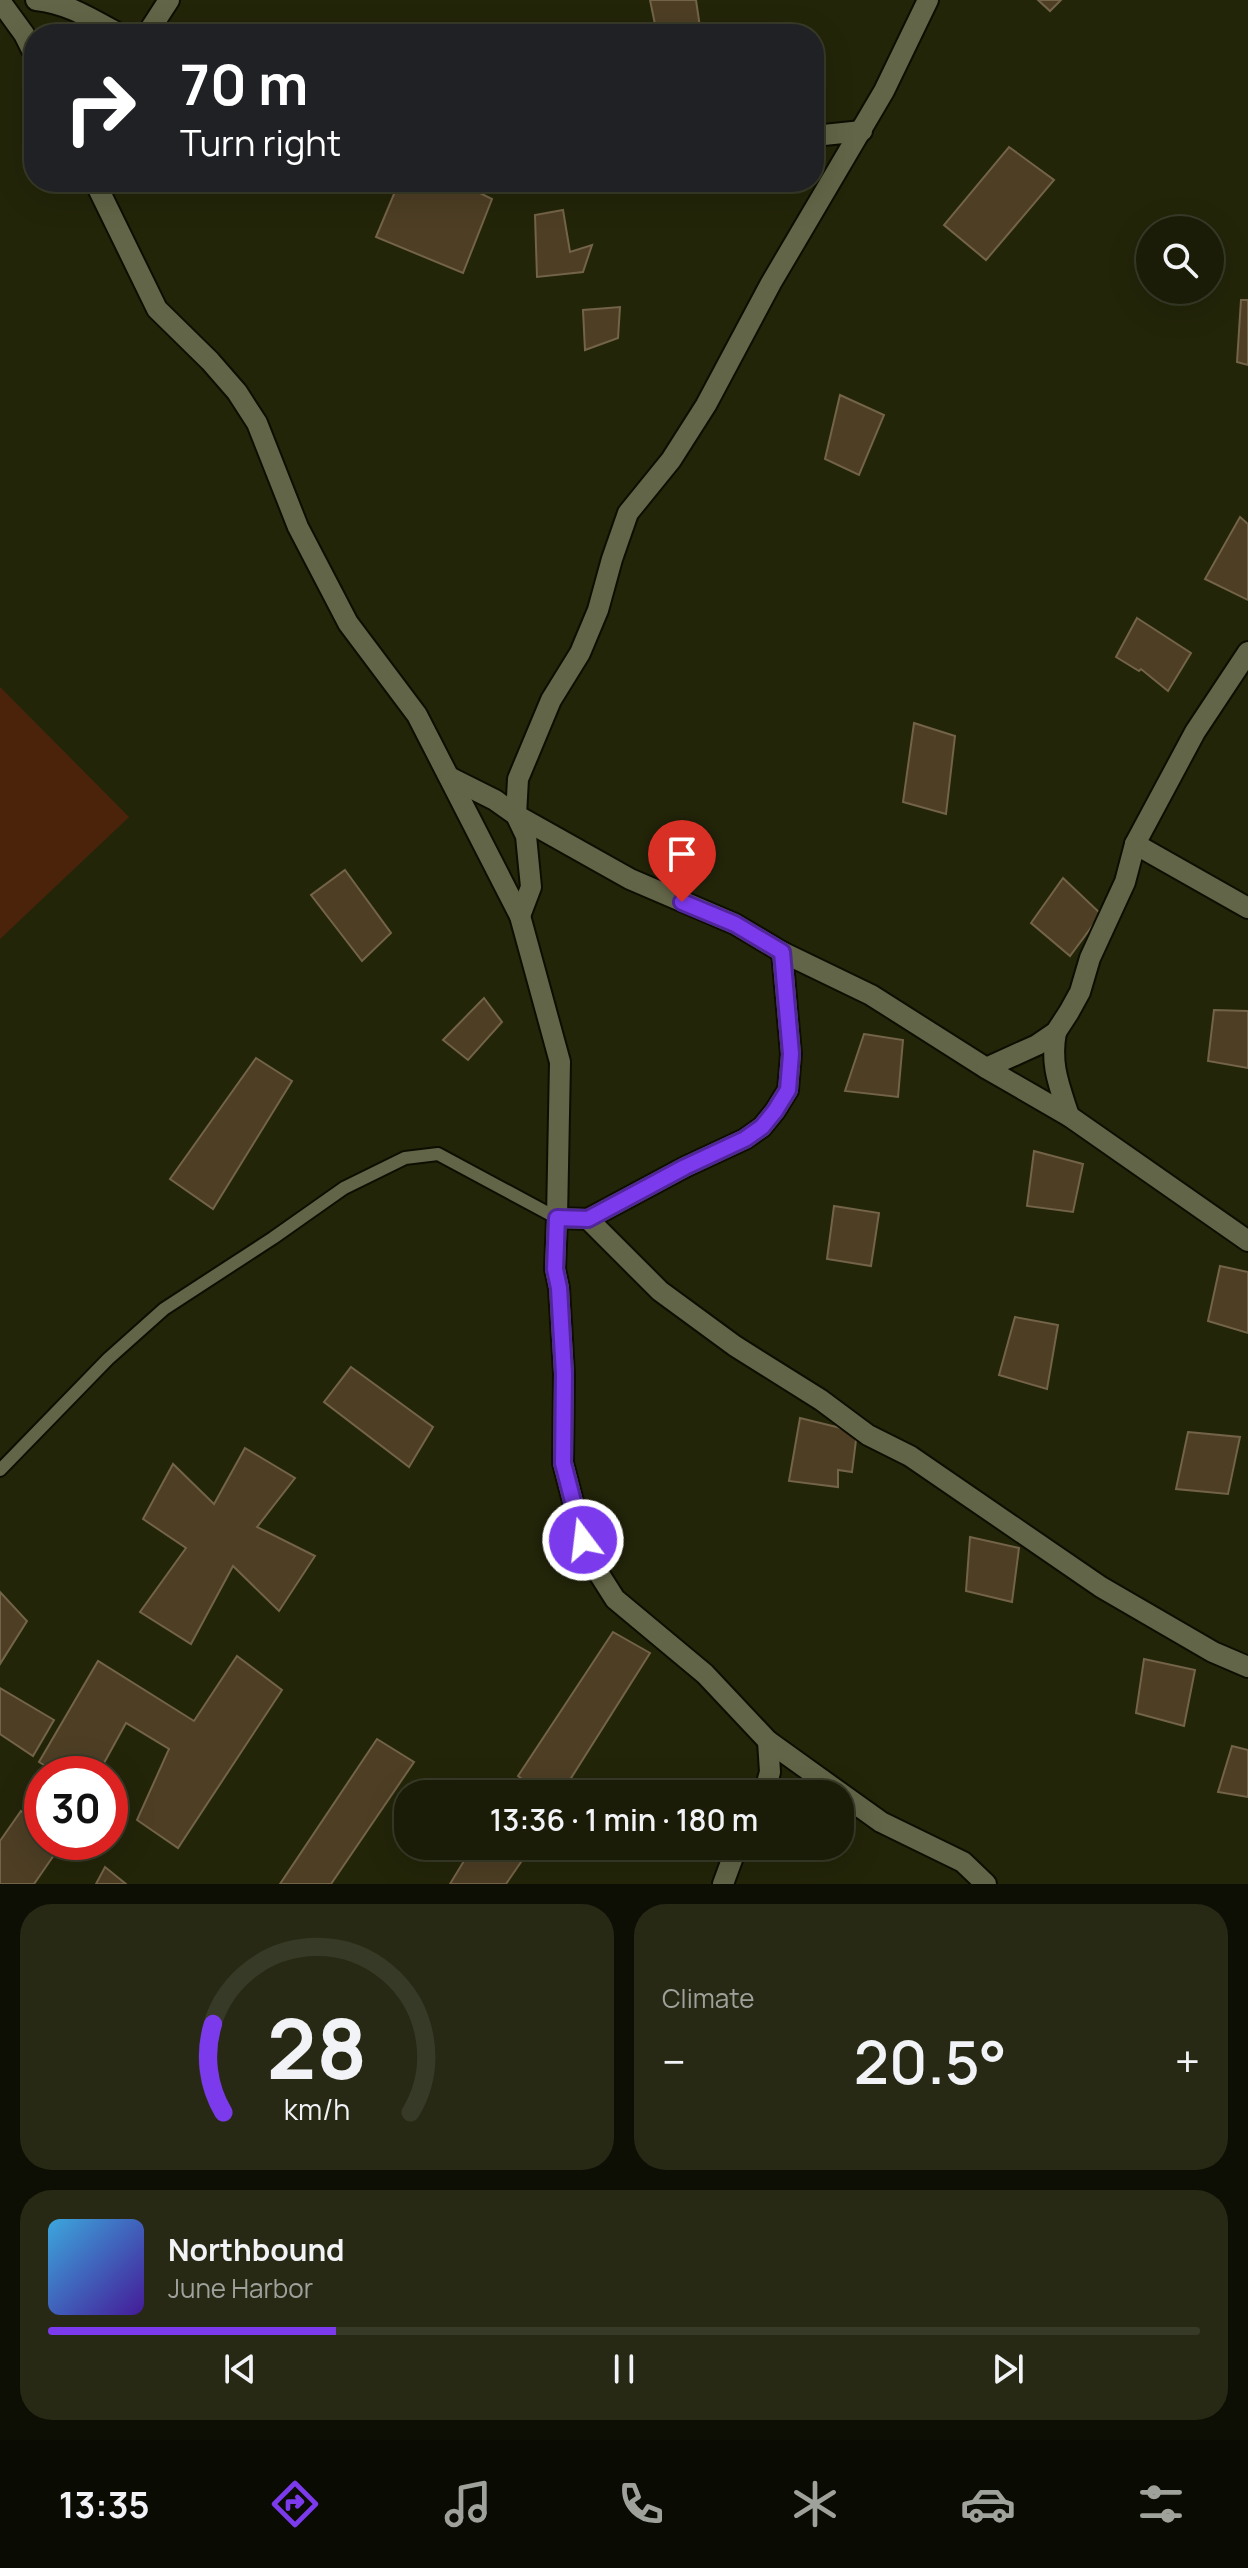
<!DOCTYPE html>
<meta charset="utf-8">
<style>
:root{--surface:#1a1c07;--page:#272915;--text:#f1f3f6;--muted:#9fa19b;--line:#383a28;--accent:#7c3aed}
body{margin:0;font-family:Manrope,sans-serif;background:var(--page);color:var(--text);height:100vh;display:flex;flex-direction:column;font-size:30px;white-space:nowrap}
*{box-sizing:border-box;margin:0}
p{font-size:26px;color:var(--muted)}
.icon{flex:none;width:44px;height:44px;fill:none;stroke:currentColor;stroke-width:2;stroke-linecap:round;stroke-linejoin:round}
.map{position:relative;height:1884px;overflow:hidden}
.drawer{display:flex;flex-direction:column;gap:20px;padding:20px;background:#0e0f04;flex:1}
.drawer>*{flex:none}
.hud{position:absolute;left:24px;top:24px;width:800px;height:168px;border-radius:32px;box-shadow:0 8px 32px #0002,0 0 0 2px var(--line);background:#202124;color:#fff;overflow:hidden}
.controls{position:absolute;left:1136px;top:216px;display:grid;gap:16px}
.controls a{display:grid;place-items:center;width:88px;height:88px;border-radius:50%;background:var(--surface);box-shadow:0 8px 32px #0002,0 0 0 2px var(--line);font-size:40px}
.speed{position:absolute;left:24px;top:1756px;display:flex;gap:16px;font-size:40px;font-weight:700;text-align:center}
.speed>*{display:grid;place-content:center;width:104px;height:104px;border-radius:50%;background:var(--surface);box-shadow:0 8px 32px #0002,0 0 0 2px var(--line);line-height:1}
.speed .limit{border:12px solid #d22;background:#fff;color:#111}
.pin{position:absolute;display:grid;place-items:center;width:68px;height:68px;color:#fff;margin:-82px -34px;border-radius:50% 50% 50% 0;rotate:-45deg;box-shadow:0 0 8px #0007}
.pin .icon{rotate:45deg}
.me{position:absolute;width:88px;margin:-44px;rotate:345deg;stroke-linejoin:round;filter:drop-shadow(0 0 6px #0008)}
.turn{display:flex;align-items:center;gap:28px;height:168px;padding:0 24px;font-size:36px}
.turn .icon{width:104px;height:104px;stroke-width:2.5}
.turn b{display:block;font-size:56px;line-height:68px}
.big{font-size:60px;font-weight:600;line-height:1.1}
.drawer .tile{flex:1;display:flex;flex-direction:column;justify-content:center;gap:12px;min-width:0;padding:0 28px;border-radius:32px;background:var(--page)}
.drawer .dial{align-items:center;gap:0}
.dial svg{height:208px;overflow:visible;fill:none;stroke:var(--line);stroke-width:7;stroke-linecap:round;text-anchor:middle}
.dial text{fill:var(--text);stroke:none}
.song{display:flex;align-items:center;gap:24px}
.cover{width:96px;height:96px;border-radius:12px;background:linear-gradient(135deg,hsl(200 70% 55%),hsl(260 70% 35%))}
.played{height:8px;border-radius:4px;background:linear-gradient(90deg,var(--accent) 25%,var(--line) 25%)}
.keys{display:flex;justify-content:space-around;direction:ltr}
.heat{display:flex;justify-content:space-between;align-items:center;font-size:44px;direction:ltr}
.drawer .tiles{flex:1;display:grid;gap:20px;grid-template-columns:1fr 1fr}
.tile:last-child{grid-column:span 2}
.trip{position:absolute;left:394px;top:1780px;width:460px;height:80px;border-radius:32px;background:var(--surface);box-shadow:0 8px 32px #0002,0 0 0 2px var(--line);font-weight:600;line-height:80px;text-align:center}
.dock{display:flex;height:128px;justify-content:space-around;align-items:center;background:#0a0b03;color:var(--muted)}
.dock .icon{width:56px;height:56px}
.dock .selected{color:var(--accent)}
.dock b{font-size:36px;color:var(--text)}
.map>svg:first-child{display:block}
.green{fill:#4b230b}
.building{fill:#4d3e24;stroke:#736348;stroke-width:2}
.lines{fill:none;stroke-linecap:round;stroke-linejoin:round}
.service-casing{stroke:#0d0e00;stroke-width:16}
.minor-casing{stroke:#0d0e00;stroke-width:24}
.service{stroke:#626547;stroke-width:12}
.minor{stroke:#626547;stroke-width:20}
.route-casing{stroke:#51269a;stroke-width:20}
.route{stroke:#7c3aed;stroke-width:14}
</style>
<div class="map">
<svg width="1248" height="1884" viewBox="0 0 1248 1884">
<rect width="100%" height="100%" fill="#232509"/>
<!-- green -->
<path class="green" d="M0,687L129,817L0,939Z"/>
<!-- building -->
<g class="building">
<path d="M650,0H696L701,34H657Z"/>
<path d="M1038,0H1061L1050,11Z"/>
<path d="M1009,147L1054,180L986,260L944,225Z"/>
<path d="M399,182H458L492,199L463,273L376,237Z"/>
<path d="M563,210L570,252L592,245L583,272L537,277L535,215Z"/>
<path d="M1241,300H1248V365L1237,362Z"/>
<path d="M620,307L618,338L585,350L583,310Z"/>
<path d="M840,395L884,415L859,475L825,459Z"/>
<path d="M1240,517L1248,524V600L1205,579Z"/>
<path d="M1137,618L1191,653L1168,691L1141,669L1139,671L1116,657Z"/>
<path d="M914,723L955,736L946,814L903,802Z"/>
<path d="M345,870L391,933L362,961L311,895Z"/>
<path d="M1063,878L1101,914L1070,956L1031,923Z"/>
<path d="M484,998L502,1022L468,1060L443,1040Z"/>
<path d="M1214,1010L1248,1011V1068L1208,1061Z"/>
<path d="M864,1034L903,1040L898,1097L845,1091Z"/>
<path d="M256,1058L292,1081L213,1209L170,1179Z"/>
<path d="M1034,1151L1083,1164L1073,1212L1027,1206Z"/>
<path d="M834,1206L879,1213L871,1266L827,1259Z"/>
<path d="M1220,1266L1248,1272V1333L1208,1321Z"/>
<path d="M1015,1317L1058,1325L1047,1389L999,1375Z"/>
<path d="M351,1367L433,1427L409,1467L324,1402Z"/>
<path d="M800,1418L857,1432L852,1472L838,1470V1487L789,1481Z"/>
<path d="M1188,1432L1240,1437L1228,1494L1176,1489Z"/>
<path d="M245,1448L295,1478L257,1527L315,1556L279,1611L233,1566L191,1644L140,1612L186,1548L143,1519L173,1464L214,1504Z"/>
<path d="M970,1537L1019,1548L1012,1602L966,1591Z"/>
<path d="M0,1592L27,1621L0,1664Z"/>
<path d="M613,1632L650,1653L561,1794H543L518,1776Z"/>
<path d="M237,1656L282,1690L178,1848L137,1820L169,1749L126,1723L98,1774H59L39,1762L98,1661L194,1721Z"/>
<path d="M1144,1659L1195,1670L1184,1726L1136,1713Z"/>
<path d="M0,1688L54,1720L33,1756L0,1734Z"/>
<path d="M377,1739L414,1762L331,1884H280Z"/>
<path d="M1232,1746L1248,1750V1797L1218,1792Z"/>
<path d="M21,1811L42,1826V1842H63L34,1884H0V1841Z"/>
<path d="M473,1846H532L506,1884H450Z"/>
<path d="M105,1867L126,1884H96Z"/>
</g>
<g class="lines">
<!-- service casing -->
<g class="service-casing">
<path id="service" d="M0,1470L108,1359L164,1309L273,1238L344,1188L405,1158L438,1154L557,1218"/>
</g>
<!-- minor casing -->
<g class="minor-casing">
<g id="minor">
<path d="M36,0C67,3 92,19 119,34"/>
<path d="M0,1L24,34L34,54"/>
<path d="M147,34L169,0"/>
<path d="M814,136L862,131"/>
<path d="M95,182L157,309L210,361L237,392L257,423L298,527L348,623L417,715L520,916L560,1062L557,1218L588,1219L660,1291L735,1346L821,1400L868,1435L910,1456L1101,1587L1213,1652L1248,1667"/>
<path d="M451,778L495,800L516,815L630,879L735,924L782,952L871,995L986,1068L1069,1116L1248,1241"/>
<path d="M1135,844L1248,908"/>
<path d="M520,916L531,887L526,836L516,815L518,779L551,700L580,653L598,610L612,559L628,513L671,460L706,405L771,283L884,91L928,0"/>
<path d="M1056,1032C1050,1065 1059,1085 1069,1116"/>
<path d="M986,1068L1037,1045L1056,1032L1069,1012L1080,992L1090,958L1125,882L1135,844L1195,732L1248,652"/>
<path d="M557,1218L555,1269L559,1288L564,1374L563,1463L583,1540L596,1569L615,1599L705,1674L768,1741L881,1822L963,1862L986,1884"/>
<path d="M588,1219L685,1167L745,1139L762,1127L775,1111L788,1090L791,1054L782,952"/>
<path d="M764,1794L770,1772L768,1741"/>
<path d="M723,1884L737,1846"/>
</g>
</g>
<!-- service -->
<use href="#service" class="service"/>
<!-- minor -->
<use href="#minor" class="minor"/>
</g>
<g class="lines">
<!-- route casing -->
<g class="route-casing">
<path id="route" d="M583,1540L563,1463L564,1374L559,1288L555,1269L557,1218L588,1219L685,1167L745,1139L762,1127L775,1111L788,1090L791,1054L782,952L735,924L682,902"/>
</g>
<!-- route -->
<use href="#route" class="route"/>
</g>
</svg>
<div class="controls">
<a><svg class="icon" aria-label="search" viewBox="0 0 24 24"><circle cx="10" cy="10" r="6"/><path d="M15 15l6 6"/></svg></a>
</div>
<div class="speed"><div class="limit">30</div></div>
<div class="pin" style="left:682px;top:902px;background:#d93025"><svg class="icon" aria-label="arrive" viewBox="0 0 24 24"><path d="M6 21V4h12l-3 4 3 4H6"/></svg></div>
<svg class="me" style="left:583px;top:1540px" viewBox="-20 -20 40 40"><circle r="17" fill="#7c3aed" stroke="#fff" stroke-width="3"/><path d="M0-11L8 9 0 5-8 9z" fill="#fff"/></svg>
<div class="trip">13:36 · 1 min · 180 m</div>
<div class="hud">
<div class="turn"><svg class="icon" aria-label="right" viewBox="0 0 24 24"><path d="M7 20v-9h11M14 6l5 5-5 5"/></svg><div><b>70 m</b>Turn right</div></div>
</div>
</div>
<section class="drawer">
<div class="tiles">
<div class="tile dial"><svg viewBox="0 0 100 80">
<path d="M14 69A42 42 0 1 1 86 69"/>
<path d="M14 69A42 42 0 0 1 10 35" stroke="#7c3aed"/>
<text x="50" y="56" font-size="32" font-weight="700">28</text>
<text x="50" y="72" font-size="11">km/h</text>
</svg></div>
<div class="tile"><p>Climate</p>
<div class="heat"><a>−</a><b class="big">20.5°</b><a>+</a></div>
</div>
<div class="tile">
<div class="song"><i class="cover"></i><div><b>Northbound</b><p>June Harbor</p></div></div>
<div class="played"></div>
<div class="keys"><svg class="icon" aria-label="previous" viewBox="0 0 24 24"><path d="M18 5L8 12l10 7zM5 5v14"/></svg><svg class="icon" aria-label="pause" viewBox="0 0 24 24"><path d="M8 5v14M16 5v14"/></svg><svg class="icon" aria-label="next" viewBox="0 0 24 24"><path d="M6 5l10 7-10 7zM19 5v14"/></svg></div>
</div>
</div>
</section>
<nav class="dock">
<b>13:35</b>
<svg class="icon selected" aria-label="directions" viewBox="0 0 24 24"><path d="M12 3l9 9-9 9-9-9zM9 14v-3h6M13 9l2 2-2 2"/></svg>
<svg class="icon" aria-label="music" viewBox="0 0 24 24"><path d="M9 18V5l10-2v13"/><circle cx="6" cy="18" r="3"/><circle cx="16" cy="16" r="3"/></svg>
<svg class="icon" aria-label="phone" viewBox="0 0 24 24"><path d="M5 4h4l2 5-3 2q2 4 5 5l2-3 5 2v4C11 20 4 13 5 4z"/></svg>
<svg class="icon" aria-label="climate" viewBox="0 0 24 24"><path d="M12 3v18M4 7l16 10M4 17L20 7"/></svg>
<svg class="icon" aria-label="car" viewBox="0 0 24 24"><path d="M5 17H2v-5l4-1 3-4h7l3 4 3 1v5h-3M9 17h6M6 11h13"/><circle cx="7" cy="17" r="2"/><circle cx="17" cy="17" r="2"/></svg>
<svg class="icon" aria-label="filters" viewBox="0 0 24 24"><path d="M4 7h16M4 17h16"/><circle cx="9" cy="7" r="2"/><circle cx="15" cy="17" r="2"/></svg>
</nav>
